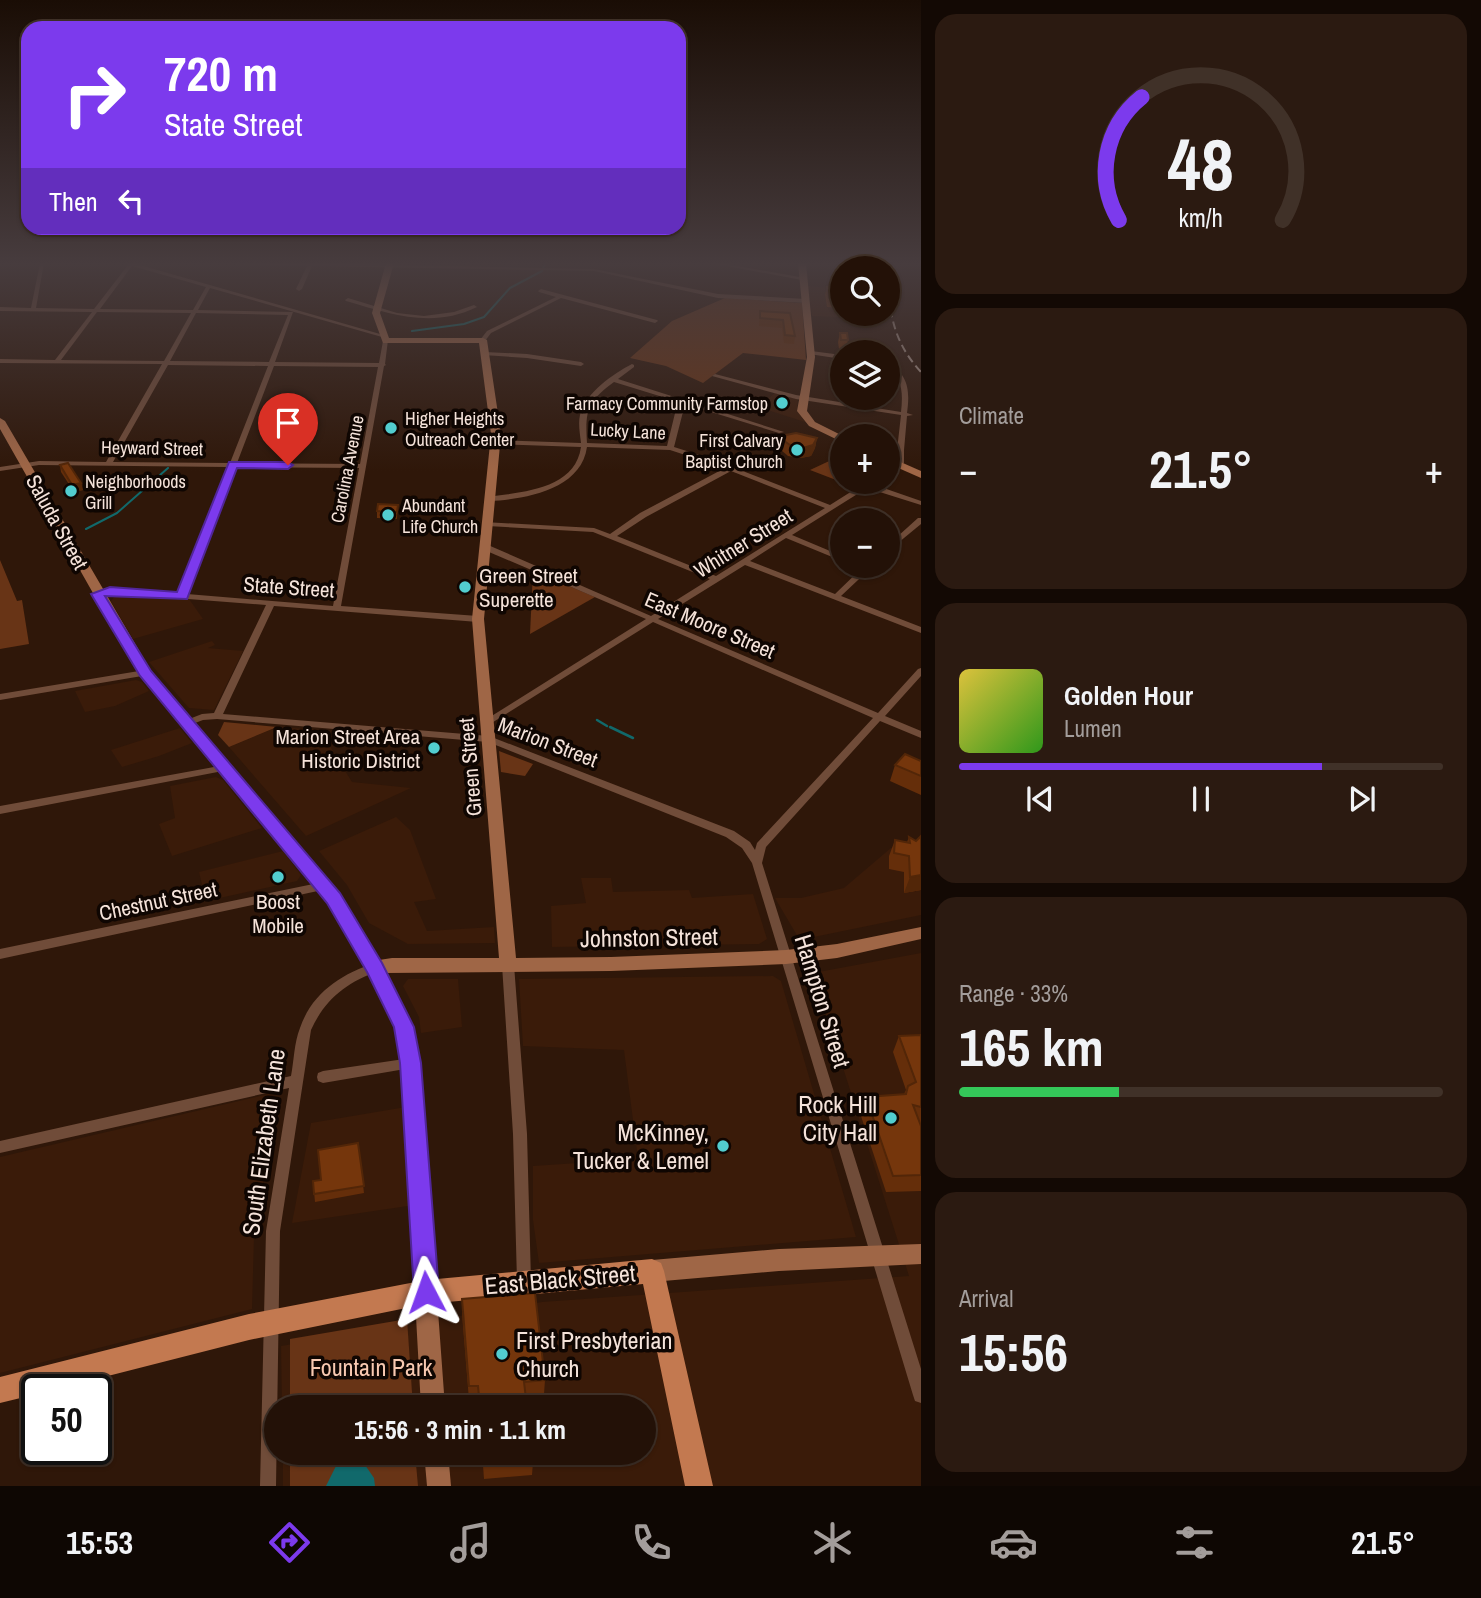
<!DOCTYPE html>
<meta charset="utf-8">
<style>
:root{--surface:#231107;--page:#2b1a11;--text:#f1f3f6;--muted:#a39d9b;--line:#403128;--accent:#7c3aed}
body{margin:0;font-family:"Archivo Narrow",sans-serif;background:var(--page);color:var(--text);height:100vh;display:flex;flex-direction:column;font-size:26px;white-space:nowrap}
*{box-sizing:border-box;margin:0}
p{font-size:23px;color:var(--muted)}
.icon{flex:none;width:38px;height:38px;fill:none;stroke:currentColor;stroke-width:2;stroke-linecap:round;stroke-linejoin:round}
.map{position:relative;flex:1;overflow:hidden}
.drawer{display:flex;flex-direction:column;gap:14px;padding:14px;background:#130904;width:560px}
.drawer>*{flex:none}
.top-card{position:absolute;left:21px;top:21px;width:665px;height:214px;border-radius:21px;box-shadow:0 2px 5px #0004,0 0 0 2px var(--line);background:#7c3aed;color:#fff;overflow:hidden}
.buttons{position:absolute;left:830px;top:256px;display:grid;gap:14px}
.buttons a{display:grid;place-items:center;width:70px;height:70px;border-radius:50%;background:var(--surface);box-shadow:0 2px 5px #0004,0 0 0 2px var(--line);font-size:35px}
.speed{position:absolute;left:21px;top:1374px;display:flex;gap:14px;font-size:35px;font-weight:700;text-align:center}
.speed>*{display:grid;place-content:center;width:91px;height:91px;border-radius:50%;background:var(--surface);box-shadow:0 2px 5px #0004,0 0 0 2px var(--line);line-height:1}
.speed .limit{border:4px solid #111;border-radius:10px;background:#fff;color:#111}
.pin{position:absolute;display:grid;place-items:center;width:60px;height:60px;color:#fff;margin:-72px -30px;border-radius:50% 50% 50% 0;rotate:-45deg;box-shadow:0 0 7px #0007}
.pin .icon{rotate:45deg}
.me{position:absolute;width:77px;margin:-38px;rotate:356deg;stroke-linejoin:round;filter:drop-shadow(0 0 5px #0008)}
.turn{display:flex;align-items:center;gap:24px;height:147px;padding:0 28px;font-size:32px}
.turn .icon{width:91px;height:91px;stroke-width:2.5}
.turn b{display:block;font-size:49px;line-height:60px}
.then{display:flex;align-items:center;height:66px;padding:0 28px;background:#0003;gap:14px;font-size:26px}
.big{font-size:52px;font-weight:700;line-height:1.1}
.drawer .widget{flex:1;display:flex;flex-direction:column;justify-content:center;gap:10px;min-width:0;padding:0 24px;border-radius:21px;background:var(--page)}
.drawer .dial{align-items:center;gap:0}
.dial svg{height:182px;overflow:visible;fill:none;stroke:var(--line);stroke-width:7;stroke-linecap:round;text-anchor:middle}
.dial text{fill:var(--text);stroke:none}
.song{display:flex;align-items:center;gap:21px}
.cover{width:84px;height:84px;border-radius:10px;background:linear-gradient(135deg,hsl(50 70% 55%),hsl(110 70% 35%))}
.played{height:7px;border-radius:4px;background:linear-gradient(90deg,var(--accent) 75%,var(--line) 75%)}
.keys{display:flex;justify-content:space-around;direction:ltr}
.heat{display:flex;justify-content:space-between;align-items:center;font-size:38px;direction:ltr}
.charge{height:10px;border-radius:5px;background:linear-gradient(90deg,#34c759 33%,var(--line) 0)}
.trip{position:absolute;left:264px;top:1395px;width:392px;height:70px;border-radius:35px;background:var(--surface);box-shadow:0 2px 5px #0004,0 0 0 2px var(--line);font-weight:700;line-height:70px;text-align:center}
.tabs{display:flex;height:112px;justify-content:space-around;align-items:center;background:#0e0703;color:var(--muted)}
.tabs .icon{width:49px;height:49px}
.tabs .on{color:var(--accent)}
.tabs b{font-size:32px;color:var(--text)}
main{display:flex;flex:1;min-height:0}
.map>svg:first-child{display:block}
.built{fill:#3a1b09}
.green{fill:#683416}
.water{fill:#11696b}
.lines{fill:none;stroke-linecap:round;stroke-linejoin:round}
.stream-far1{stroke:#11696b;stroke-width:2}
.stream{stroke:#11696b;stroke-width:2.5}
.street{fill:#704c39;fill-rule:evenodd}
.secondary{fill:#9f6646;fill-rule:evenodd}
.primary{fill:#c37950;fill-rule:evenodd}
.rail{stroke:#ac978c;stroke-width:2;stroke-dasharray:8 4.5;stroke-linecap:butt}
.wall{fill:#652e0a}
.shaded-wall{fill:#522608}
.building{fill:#75360c;stroke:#522608;stroke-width:2}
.route{fill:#7c3aed;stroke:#51269a;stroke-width:2}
.poi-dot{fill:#52cdcf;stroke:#0f0602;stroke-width:2.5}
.labels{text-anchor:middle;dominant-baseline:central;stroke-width:7;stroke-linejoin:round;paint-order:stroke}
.far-poi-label{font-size:18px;fill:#f5e3da;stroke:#0f0602;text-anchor:start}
.far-street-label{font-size:18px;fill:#f5e3da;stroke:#0f0602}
.street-label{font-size:21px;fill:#f5e3da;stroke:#0f0602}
.poi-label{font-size:21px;fill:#f5e3da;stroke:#0f0602;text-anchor:start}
.near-street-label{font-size:24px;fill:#f5e3da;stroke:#0f0602}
.near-poi-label{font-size:24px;fill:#f5e3da;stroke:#0f0602;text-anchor:end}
.near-park-label{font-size:24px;fill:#f8c9b1;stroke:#0f0602}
</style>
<main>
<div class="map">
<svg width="921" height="1486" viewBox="0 0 921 1486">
<rect width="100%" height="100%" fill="#2f1709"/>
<!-- built -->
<g class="built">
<path d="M808,286L842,289V313H860V318L812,316Z"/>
<path d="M775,393L798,399L797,409L805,422L758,407Z"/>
<path d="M123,594L189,599L203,619L133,639L111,601L115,596Z"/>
<path d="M212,641L215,645L208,648L243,651L214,710L189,708L149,662Z"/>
<path d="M136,680L142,682L149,691L115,706L85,712L75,691Z"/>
<path d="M277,727L320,730L352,782L411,788L306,836L229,747Z"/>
<path d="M180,728L192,743L159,756L122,767L111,750Z"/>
<path d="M216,777L223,780L262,828L172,856L159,824L175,818L170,786Z"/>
<path d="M396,817L410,830L436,899L414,902L427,931L494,927L495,943L408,944L369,923L347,885L319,851Z"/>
<path d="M918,845L921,847V915L804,939L798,937L775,898H801L844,888L891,848Z"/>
<path d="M283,851L301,875L297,881L206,901L199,872Z"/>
<path d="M581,878H611L613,892L689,890L692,898L753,894L767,939L759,944L552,947L551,906L586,903Z"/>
<path d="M921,953V1486H283V1453L644,1452V1407H282L281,1346L542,1302L909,1276L813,973Z"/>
<path d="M773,976L781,981L856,1237L539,1263L533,1220V1166L638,1159L624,1050L523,1046L519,979Z"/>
<path d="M408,979H458L462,1027L421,1033L419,1017L403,986Z"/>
<path d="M269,1094L277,1100L254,1237L252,1309L0,1373V1157Z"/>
<path d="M406,1107L408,1206L292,1223L311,1123Z"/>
</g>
<!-- green -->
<g class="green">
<path d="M725,298L802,303L806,360L743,353L703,383L666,366L630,358L672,321Z"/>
<path d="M842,455V481H867L857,488L810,470Z"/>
<path d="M0,560L17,601L22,600L29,644L0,649Z"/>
<path d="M533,571L595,597L530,634Z"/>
<path d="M224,722L277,727L229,747L218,735Z"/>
<path d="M499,751L533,764L525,776L501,772Z"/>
<path d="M407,1319L413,1407H290V1339Z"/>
<path d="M290,1453H415L418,1486H290Z"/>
</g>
<!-- water -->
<path class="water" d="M351,1458L363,1462L374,1478L375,1486H326L337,1464Z"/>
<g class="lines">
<!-- stream-far1 -->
<g class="stream-far1">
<path d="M412,331L464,324L484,317L510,288L542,271L545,263"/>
<path d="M86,529L117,513L168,468"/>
</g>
<!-- stream -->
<g class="stream">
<path d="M597,720L607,726"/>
<path d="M610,727L633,738"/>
</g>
<!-- street -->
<g class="street">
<path d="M40,263H44L36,308L94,309L128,265L126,263H133L387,336L382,337L210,288L198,310L293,312L275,362L379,363L383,341L388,340L385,364L386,365L384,366L341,606L478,616L482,619L478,622L274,606L223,714L489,736L734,831L750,842L755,850L757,843L873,718L653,622L490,724L487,725L482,722L646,619L482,549V545H488L651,616L710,579L593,532L487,526L483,524L484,522L594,528L610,534L640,513L725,468L670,450L587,447C581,490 525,499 490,501L486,499L487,497C521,492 575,490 581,447L495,444L492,442L495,440L581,443C580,434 578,424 580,415C586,392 613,374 632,364L634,365V367L618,379L784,432L779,433L685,404L674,447L709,458L830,505L868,481H876L872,484L921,501V505L867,488L792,535L842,556V561L786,538L750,561L835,594L865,565H874L841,596L921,627V633L745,565L658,619L878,713L918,669L921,668V676L885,716L921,731V738L880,721L766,847L762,863L921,1369V1403L915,1401L913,1395L752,863L742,848L726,837L488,742L217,719L203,720L190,725H184L182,723L184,721L202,714L214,713L266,605L110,593L98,596L94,594L95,592L110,589L179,594L228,467L39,465L0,471V467L39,461L106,462L162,364L0,363V359L55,360L92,312L0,311V307L31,308ZM132,266L206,287L193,310L100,309ZM97,312L191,313L164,361L61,360ZM196,313L288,315L269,362L170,361ZM168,365L268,366L230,463L113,462ZM274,366L378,367L360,464L237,463ZM614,382L679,402L677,405L667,446L587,443C585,410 587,402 614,382ZM235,467L359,468L333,606L187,594ZM731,471L825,508L716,576L617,536L646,517Z"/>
<path d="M231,263H313L594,269L718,294L806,299L809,301L806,303L718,298L594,271L312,266L302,289L299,291L296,289L307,266L233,264Z"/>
<path d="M710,263H721L805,278L802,280Z"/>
<path d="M541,289L657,320L658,321L655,323L561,298L491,333L485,341H481L480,340L487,331L556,297L539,292L538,291Z"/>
<path d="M348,298L397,313L424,316L454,312L474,305L477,307C432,329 391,314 346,301L345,300Z"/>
<path d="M811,351L842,355V359L809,354V352Z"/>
<path d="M485,352L527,354L581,362L584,364L581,366L527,358L483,355L482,354Z"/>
<path d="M887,363C909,374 910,391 907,413L913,415L907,416L904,450V463L887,474V469L898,462L897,450L901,415L796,399L712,376L715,374L796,395L901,412C903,394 903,378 887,368Z"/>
<path d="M918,518H921V524L887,552V546Z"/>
<path d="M145,670L148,671L149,673L148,675L0,700V694Z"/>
<path d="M225,765L228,766L230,768L228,770L0,814V806Z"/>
<path d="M323,882L327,883L329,886L327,889L0,959V949Z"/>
<path d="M508,960L512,962L514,965L527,1134L531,1281L529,1286L524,1288L519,1286L517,1281L513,1134L502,965L504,962Z"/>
<path d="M375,963L379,965L381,968L379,971C347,982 325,999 311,1030L280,1231L276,1486H260L266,1231L289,1088L0,1153V1141L291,1076C294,1061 294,1043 300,1028C312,993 341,974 375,963Z"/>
<path d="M411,1058L416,1059L417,1063L416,1067L411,1068L323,1083L318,1081L317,1077L318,1073L323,1071Z"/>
</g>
<!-- secondary -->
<g class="secondary">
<path d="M386,263H394L380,313L389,338H483L487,340L501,434L484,619L516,958L611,957L786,950L837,944L921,927V939L837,958L786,964L611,971L386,973L413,1027L420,1063L445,1407H421L402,1063L395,1027L368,971L327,902L140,676L0,429V418L5,421L151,671L339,894L379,960L392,958H499L472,619L491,434L479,343H383L372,313Z"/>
<path d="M798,263H806L815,357L807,411L815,422L843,436L842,442L809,426L797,411L807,357Z"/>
<path d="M887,456L921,471V478L887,463Z"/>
<path d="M921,1244V1264L779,1271L652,1282L644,1279L641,1271L644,1263L652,1260L779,1249Z"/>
<path d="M424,1452H448L451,1486H427Z"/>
</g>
<!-- primary -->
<path class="primary" d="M652,1259L661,1263L664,1271L713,1486H685L643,1284L426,1304L249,1340L53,1390H37V1394L0,1403V1377L249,1314L426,1280Z"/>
<!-- rail -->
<path class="rail" d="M887,272C889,312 893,342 921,372"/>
</g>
<!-- wall -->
<g class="wall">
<path d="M827,287L842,293L841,308L827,307L825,295Z"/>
<path d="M760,311L790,313L795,336L794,344L784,343L782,328L759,326Z"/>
<path d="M840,333L848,340L846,349H839L838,342Z"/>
<path d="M817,438L815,448L811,456L801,458L788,456L781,450L783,440Z"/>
<path d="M60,465L81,483L83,490L74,492L61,472Z"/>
<path d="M398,505L397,519L377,518V511Z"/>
<path d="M921,761V795L890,781L895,765Z"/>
<path d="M921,836V890L904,893V872L889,869V856L895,840L907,842L909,837L916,841Z"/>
<path d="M921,1035V1123L920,1124L921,1126V1191L886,1192L860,1113L866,1097L904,1094L906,1090L893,1052L899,1036Z"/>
<path d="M358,1143L364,1193L315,1202L313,1181L321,1180Z"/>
<path d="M462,1299L545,1380L544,1394L526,1396L527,1407H478V1400H469L462,1314Z"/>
<path d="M482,1452H532L533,1462L532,1475L484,1479Z"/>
</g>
<!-- shaded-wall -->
<g class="shaded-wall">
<path d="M817,438L815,448L811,456L801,458L803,448Z"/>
<path d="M81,483L83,490L74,492L72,485Z"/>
<path d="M921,875V890L904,893L910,877Z"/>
</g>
<!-- building -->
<g class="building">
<path d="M827,287L841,288L842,299L829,298Z"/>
<path d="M760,311L790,313L795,336L785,335L783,320L760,318Z"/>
<path d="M840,333H847L848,340H841Z"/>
<path d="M796,433L817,438L813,445L803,448L790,445L783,440L786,435Z"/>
<path d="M68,463L81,483L72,485L60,465Z"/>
<path d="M378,504L398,505L397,512L377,511Z"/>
<path d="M905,754L921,761V776L895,765Z"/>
<path d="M921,836V875L910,877L909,856L894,853L895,840L910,843L909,837L916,841Z"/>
<path d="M921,1035V1107L913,1105L921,1126V1175L893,1176L866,1097L906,1094L908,1086L916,1082L899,1036Z"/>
<path d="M358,1143L364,1186L314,1194L313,1181L321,1180L318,1150Z"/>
<path d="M535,1293L545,1380L524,1382L527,1407H480L478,1386H469L462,1299Z"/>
<path d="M484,1452H532L533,1462L485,1466Z"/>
</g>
<!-- sky -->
<linearGradient id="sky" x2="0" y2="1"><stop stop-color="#1a0d05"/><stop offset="0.56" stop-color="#473c3e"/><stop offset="1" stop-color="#473c3e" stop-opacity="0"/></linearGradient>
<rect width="921" height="471" fill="url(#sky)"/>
<!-- route -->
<path class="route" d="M229,462H288L293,465L288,469L237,468L187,599L105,596L151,671L340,893L382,963L414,1027L421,1063L439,1292L435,1301L426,1304L418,1301L414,1292L400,1063L394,1027L367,972L327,903L140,676L91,594L110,587L177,592Z"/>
<!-- markers -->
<g class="poi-dot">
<circle cx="782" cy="403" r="7"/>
<circle cx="391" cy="428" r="7"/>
<circle cx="797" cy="450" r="7"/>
<circle cx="71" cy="491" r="7"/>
<circle cx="388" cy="515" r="7"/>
<circle cx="465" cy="587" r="7"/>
<circle cx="434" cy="748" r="7"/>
<circle cx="278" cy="877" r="7"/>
<circle cx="891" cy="1118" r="7"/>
<circle cx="723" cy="1146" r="7"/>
<circle cx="502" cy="1354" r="7"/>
</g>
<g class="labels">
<!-- far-poi labels -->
<g class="far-poi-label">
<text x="768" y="403" text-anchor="end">Farmacy Community Farmstop</text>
<text x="405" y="418">Higher Heights<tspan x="405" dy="21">Outreach Center</tspan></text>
<text x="783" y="440" text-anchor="end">First Calvary<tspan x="783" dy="21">Baptist Church</tspan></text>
<text x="85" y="481">Neighborhoods<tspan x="85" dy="21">Grill</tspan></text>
<text x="402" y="505">Abundant<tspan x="402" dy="21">Life Church</tspan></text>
</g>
<!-- far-street labels -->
<g class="far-street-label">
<text transform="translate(628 431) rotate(3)">Lucky Lane</text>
<text transform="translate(152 448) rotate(1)">Heyward Street</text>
<text transform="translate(347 469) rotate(-79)">Carolina Avenue</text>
</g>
<!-- street labels -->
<g class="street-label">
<text transform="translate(57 522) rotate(61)">Saluda Street</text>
<text transform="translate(743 543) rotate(-32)">Whitner Street</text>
<text transform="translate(289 587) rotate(4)">State Street</text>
<text transform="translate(710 625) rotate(23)">East Moore Street</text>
<text transform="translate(548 742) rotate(21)">Marion Street</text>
<text transform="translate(470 767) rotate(-95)">Green Street</text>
<text transform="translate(158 901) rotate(-12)">Chestnut Street</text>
</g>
<!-- poi labels -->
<g class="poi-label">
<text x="479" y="575">Green Street<tspan x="479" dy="24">Superette</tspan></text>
<text x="420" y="736" text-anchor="end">Marion Street Area<tspan x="420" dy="24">Historic District</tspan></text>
<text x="278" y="901" text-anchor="middle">Boost<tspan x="278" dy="24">Mobile</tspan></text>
</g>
<!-- near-street labels -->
<g class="near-street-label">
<text transform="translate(649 937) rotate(-1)">Johnston Street</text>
<text transform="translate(823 1001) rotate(73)">Hampton Street</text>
<text transform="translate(263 1142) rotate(-82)">South Elizabeth Lane</text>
<text transform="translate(560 1279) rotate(-5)">East Black Street</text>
</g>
<!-- near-poi labels -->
<g class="near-poi-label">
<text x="877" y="1104">Rock Hill<tspan x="877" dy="28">City Hall</tspan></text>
<text x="709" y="1132">McKinney,<tspan x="709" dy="28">Tucker &amp; Lemel</tspan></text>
<text x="516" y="1340" text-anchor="start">First Presbyterian<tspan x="516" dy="28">Church</tspan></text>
</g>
<!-- near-park labels -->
<g class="near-park-label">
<text x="371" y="1367">Fountain Park</text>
</g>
</g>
</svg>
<div class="buttons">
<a><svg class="icon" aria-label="search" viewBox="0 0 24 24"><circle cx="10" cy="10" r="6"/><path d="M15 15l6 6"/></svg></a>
<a><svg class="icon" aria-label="layers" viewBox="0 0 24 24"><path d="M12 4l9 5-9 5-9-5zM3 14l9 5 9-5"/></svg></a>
<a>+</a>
<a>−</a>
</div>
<div class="speed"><div class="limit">50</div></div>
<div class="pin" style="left:288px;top:465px;background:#d93025"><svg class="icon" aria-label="arrive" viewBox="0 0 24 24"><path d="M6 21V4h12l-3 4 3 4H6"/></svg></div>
<svg class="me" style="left:426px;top:1292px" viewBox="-20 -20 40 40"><path d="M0-17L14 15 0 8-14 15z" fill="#7c3aed" stroke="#fff" stroke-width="4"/></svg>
<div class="trip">15:56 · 3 min · 1.1 km</div>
<div class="top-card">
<div class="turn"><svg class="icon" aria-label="right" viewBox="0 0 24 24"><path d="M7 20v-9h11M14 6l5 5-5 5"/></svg><div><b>720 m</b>State Street</div></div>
<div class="then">Then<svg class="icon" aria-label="left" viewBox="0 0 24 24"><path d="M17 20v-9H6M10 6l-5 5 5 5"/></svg></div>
</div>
</div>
<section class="drawer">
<div class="widget dial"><svg viewBox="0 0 100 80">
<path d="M14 69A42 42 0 1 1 86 69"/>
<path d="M14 69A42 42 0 0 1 24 15" stroke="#7c3aed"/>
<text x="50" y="56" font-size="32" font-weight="700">48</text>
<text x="50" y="72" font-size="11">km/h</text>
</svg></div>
<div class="widget"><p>Climate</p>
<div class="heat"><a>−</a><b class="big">21.5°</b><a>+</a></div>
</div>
<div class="widget">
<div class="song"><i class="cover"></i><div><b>Golden Hour</b><p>Lumen</p></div></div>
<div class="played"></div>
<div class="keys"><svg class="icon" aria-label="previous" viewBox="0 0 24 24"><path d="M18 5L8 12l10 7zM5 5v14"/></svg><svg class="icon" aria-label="pause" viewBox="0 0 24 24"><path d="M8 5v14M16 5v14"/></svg><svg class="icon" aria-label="next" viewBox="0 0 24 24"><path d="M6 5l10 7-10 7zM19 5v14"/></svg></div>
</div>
<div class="widget"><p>Range · 33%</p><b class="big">165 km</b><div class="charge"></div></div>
<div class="widget"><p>Arrival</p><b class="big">15:56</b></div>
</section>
</main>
<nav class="tabs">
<b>15:53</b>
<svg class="icon on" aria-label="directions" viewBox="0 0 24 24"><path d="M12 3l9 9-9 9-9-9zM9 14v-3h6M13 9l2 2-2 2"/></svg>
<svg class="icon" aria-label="music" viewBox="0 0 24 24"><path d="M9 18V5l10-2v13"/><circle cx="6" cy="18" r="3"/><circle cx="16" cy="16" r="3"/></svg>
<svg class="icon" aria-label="phone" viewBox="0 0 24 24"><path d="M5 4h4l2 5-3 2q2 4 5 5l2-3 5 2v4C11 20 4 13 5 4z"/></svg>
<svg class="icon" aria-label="climate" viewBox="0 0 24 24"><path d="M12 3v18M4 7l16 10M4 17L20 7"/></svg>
<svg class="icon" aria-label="car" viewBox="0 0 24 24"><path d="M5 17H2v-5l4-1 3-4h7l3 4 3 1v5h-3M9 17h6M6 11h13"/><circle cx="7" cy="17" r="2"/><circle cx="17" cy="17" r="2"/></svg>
<svg class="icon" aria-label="filters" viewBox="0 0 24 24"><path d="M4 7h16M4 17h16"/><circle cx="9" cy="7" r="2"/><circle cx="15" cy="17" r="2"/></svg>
<b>21.5°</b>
</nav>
